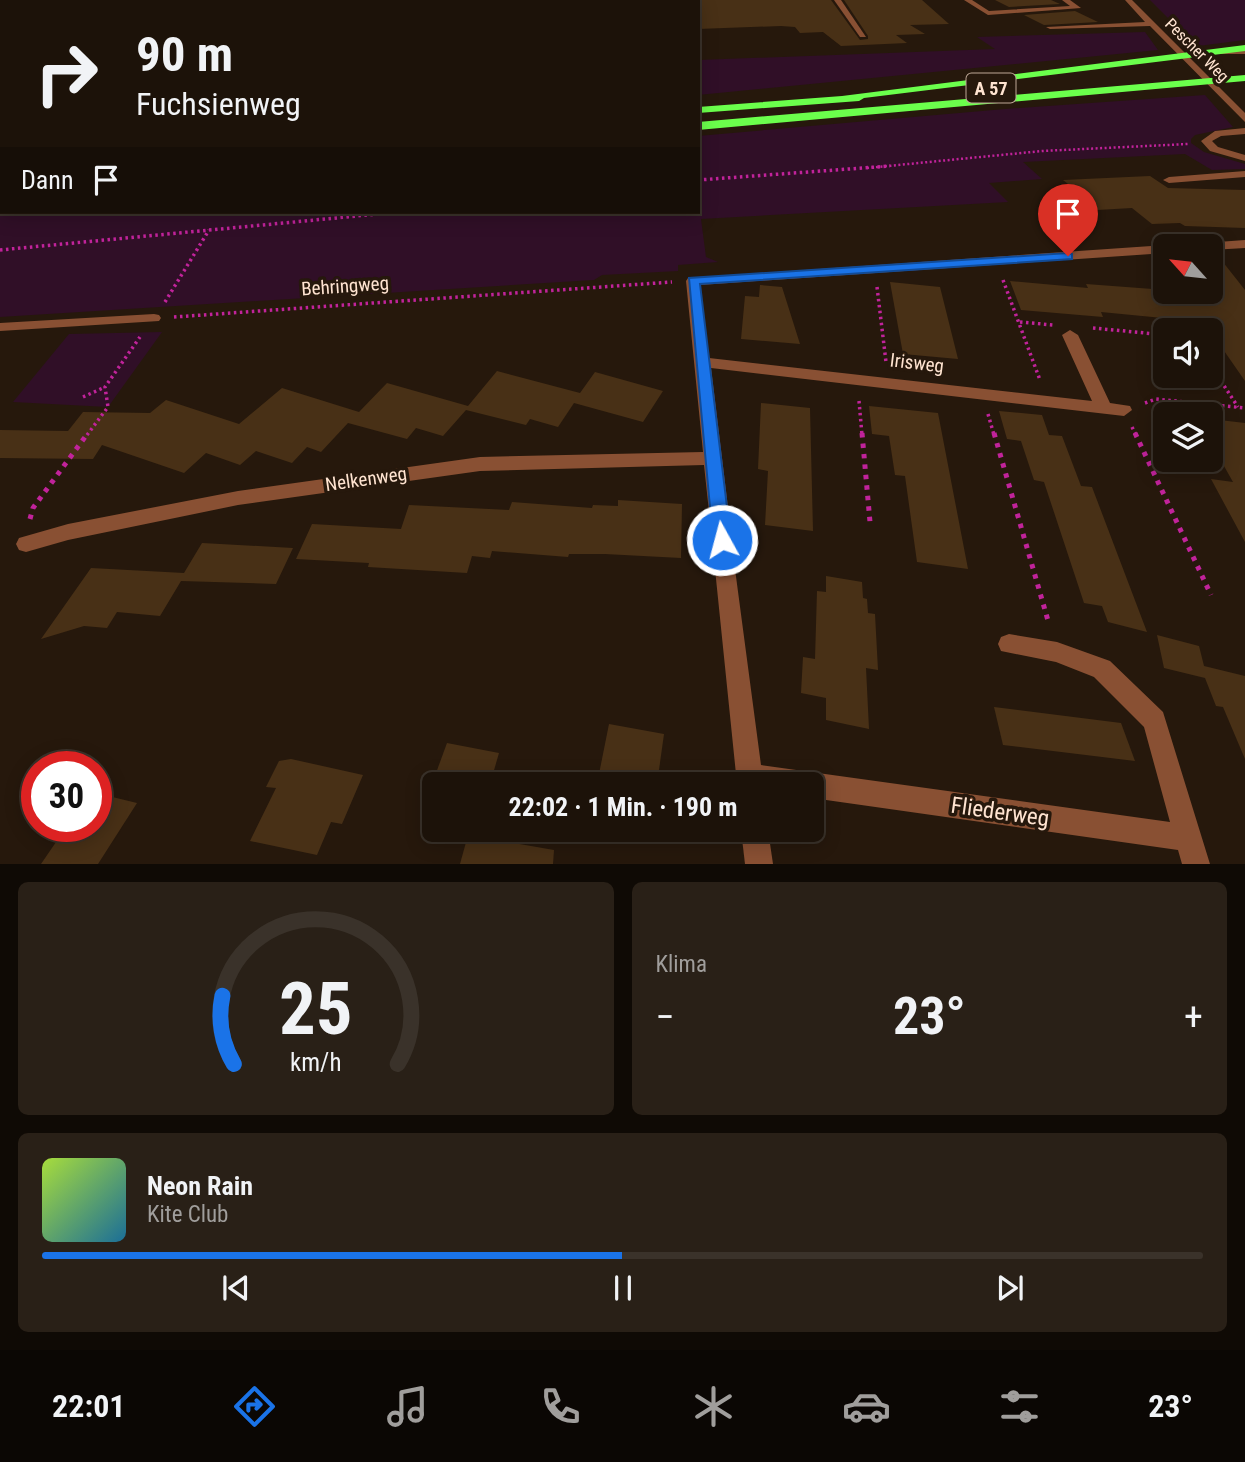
<!DOCTYPE html>
<html lang="de">
<meta charset="utf-8">
<style>
:root{--surface:#1c1209;--page:#292017;--text:#f1f3f6;--muted:#a09e9c;--line:#3a322a;--accent:#1a73e8}
body{margin:0;font-family:"Roboto Condensed",sans-serif;background:var(--page);color:var(--text);height:100vh;display:flex;flex-direction:column;font-size:26px;white-space:nowrap}
*{box-sizing:border-box;margin:0}
p{font-size:23px;color:var(--muted)}
.icon{flex:none;width:38px;height:38px;fill:none;stroke:currentColor;stroke-width:2;stroke-linecap:round;stroke-linejoin:round}
.map{position:relative;height:864px;overflow:hidden}
.panel{display:flex;flex-direction:column;gap:18px;padding:18px;background:#0f0a05;flex:1}
.panel>*{flex:none}
.banner{position:absolute;left:0px;top:0px;width:700px;height:214px;box-shadow:0 4px 18px #0003,0 0 0 2px var(--line);background:#1c1209;color:var(--text);overflow:hidden}
.needle{width:46px;rotate:297deg}
.buttons{position:absolute;left:1153px;top:234px;display:grid;gap:14px}
.buttons a{display:grid;place-items:center;width:70px;height:70px;border-radius:10px;background:var(--surface);box-shadow:0 4px 18px #0003,0 0 0 2px var(--line);font-size:35px}
.speed{position:absolute;left:21px;top:751px;display:flex;gap:14px;font-size:35px;font-weight:700;text-align:center}
.speed>*{display:grid;place-content:center;width:91px;height:91px;border-radius:50%;background:var(--surface);box-shadow:0 4px 18px #0003,0 0 0 2px var(--line);line-height:1}
.speed .limit{border:10px solid #d22;background:#fff;color:#111}
.pin{position:absolute;display:grid;place-items:center;width:60px;height:60px;color:#fff;margin:-72px -30px;border-radius:50% 50% 50% 0;rotate:-45deg;box-shadow:0 0 7px #0007}
.pin .icon{rotate:45deg}
.me{position:absolute;width:77px;margin:-38px;rotate:353deg;stroke-linejoin:round;filter:drop-shadow(0 0 5px #0008)}
.turn{display:flex;align-items:center;gap:24px;height:147px;padding:0 21px;font-size:32px}
.turn .icon{width:91px;height:91px;stroke-width:2.5}
.turn b{display:block;font-size:49px;line-height:60px}
.then{display:flex;align-items:center;height:66px;padding:0 21px;background:#0003;gap:14px;font-size:26px}
.big{font-size:52px;font-weight:700;line-height:1.1}
.panel .tile{flex:1;display:flex;flex-direction:column;justify-content:center;gap:10px;min-width:0;padding:0 24px;border-radius:10px;background:var(--page)}
.panel .dial{align-items:center;gap:0}
.dial svg{height:182px;overflow:visible;fill:none;stroke:var(--line);stroke-width:7;stroke-linecap:round;text-anchor:middle}
.dial text{fill:var(--text);stroke:none}
.song{display:flex;align-items:center;gap:21px}
.cover{width:84px;height:84px;border-radius:10px;background:linear-gradient(135deg,hsl(80 70% 55%),hsl(200 70% 35%))}
.played{height:7px;border-radius:4px;background:linear-gradient(90deg,var(--accent) 50%,var(--line) 50%)}
.keys{display:flex;justify-content:space-around;direction:ltr}
.heat{display:flex;justify-content:space-between;align-items:center;font-size:38px;direction:ltr}
.panel .tiles{flex:1;display:grid;gap:18px;grid-template-columns:1fr 1fr}
.tile:last-child{grid-column:span 2}
.trip{position:absolute;left:422px;top:772px;width:402px;height:70px;border-radius:10px;background:var(--surface);box-shadow:0 4px 18px #0003,0 0 0 2px var(--line);font-weight:700;line-height:70px;text-align:center}
.dock{display:flex;height:112px;justify-content:space-around;align-items:center;background:#0b0704;color:var(--muted)}
.dock .icon{width:49px;height:49px}
.dock .current{color:var(--accent)}
.dock b{font-size:32px;color:var(--text)}
.map>svg:first-child{display:block}
.green{fill:#300f27}
.building{fill:#483016}
.lines{fill:none;stroke-linecap:round;stroke-linejoin:round}
.path-far2{stroke:#c1239b;stroke-width:2.5;stroke-dasharray:2 2.5;stroke-linecap:butt}
.path-far1{stroke:#c1239b;stroke-width:3.5;stroke-dasharray:2.5 3.5;stroke-linecap:butt}
.path{stroke:#c1239b;stroke-width:5;stroke-dasharray:4.5 6;stroke-linecap:butt}
.minor{fill:#895033;fill-rule:evenodd}
.highway{fill:#6bff4c;fill-rule:evenodd}
.route{fill:#1a73e8;stroke:#114b97;stroke-width:2}
.labels{text-anchor:middle;dominant-baseline:central;stroke-width:7;stroke-linejoin:round;paint-order:stroke}
.far-street-label{font-size:16px;fill:#ffe4d1;stroke:#26180c}
.shield{fill:#26180c;stroke:#bea796;stroke-width:2}
.shield-label{font-size:18px;font-weight:bold;fill:#ffe4d1}
.street-label{font-size:19px;fill:#ffe4d1;stroke:#26180c}
.near-street-label{font-size:23px;fill:#ffe4d1;stroke:#26180c}
</style>
<div class="map">
<svg width="1245" height="864" viewBox="0 0 1245 864">
<rect width="100%" height="100%" fill="#26180c"/>
<!-- green -->
<g class="green">
<path d="M1150,0H1245V40L1190,47L1179,29Z"/>
<path d="M1145,32L1158,50L698,95V60L995,49L977,37Z"/>
<path d="M1205,95L1233,127L1195,135L1191,139V143L1204,152L1245,164V169L1212,170L1185,154L1023,162L1042,179L989,183L1008,202L701,219L706,257L718,262L678,265V271L602,275L594,280L0,317V197L2,212H698V136L1005,109Z"/>
<path d="M162,332L108,407L13,402L69,334Z"/>
</g>
<!-- building -->
<g class="building">
<path d="M698,0H831L860,40L868,39V36L844,0H922L949,24L910,25L925,34L896,35L907,43L841,46L823,32L800,33L795,27L781,26L698,29Z"/>
<path d="M995,0H1051L1060,4L1009,7Z"/>
<path d="M1075,11L1098,22L1044,25L1024,15Z"/>
<path d="M1150,176L1168,188L1245,190V228L1185,226L1180,223L1152,224L1132,208L1080,211L1053,188L1072,187L1063,180Z"/>
<path d="M1215,252L1245,290V381L1204,322L1101,312L1103,317L1021,310L1010,281L1088,288L1086,284L1166,290V292L1211,294V253Z"/>
<path d="M890,282L940,287L958,359L903,354Z"/>
<path d="M760,285L782,287L800,344L741,339L745,296L759,297Z"/>
<path d="M497,371L580,393L595,372L663,391L643,422L574,403L558,427L530,419L526,425L466,410L443,436L416,428L407,439L348,423L321,452L307,447L292,463L256,451L240,465L206,453L184,473L102,445L93,459L0,458V430L68,431L83,412L150,413L166,400L239,424L282,388L359,412L387,383L468,406Z"/>
<path d="M761,403L810,408L813,531L765,525L768,471L758,469Z"/>
<path d="M869,406L938,413L968,569L917,562L905,476L895,475L889,436L872,434Z"/>
<path d="M999,411L1042,415L1049,435L1062,436L1081,486L1092,487L1147,632L1108,622L1102,606L1084,603L1044,482L1034,480L1021,441L1007,439Z"/>
<path d="M1211,419L1245,423V542L1211,479L1233,482L1211,443Z"/>
<path d="M618,500L682,504L681,558L605,554H569L568,557L492,551L490,558L472,556L467,573L368,567L369,563L296,559L312,524L401,529L409,505L509,510L512,502L592,508L593,505L618,506Z"/>
<path d="M202,543L293,548L276,584L181,581L160,616L117,612L107,628L84,626L41,639L91,568L184,573Z"/>
<path d="M826,576L862,582L863,598L867,599L868,613L875,614L878,670L866,668L869,729L826,720V698L801,693L803,657L815,659L817,591L826,592Z"/>
<path d="M1157,635L1199,646L1204,666L1245,676V759L1223,707L1216,706L1205,678L1164,668Z"/>
<path d="M994,707L1121,723L1135,761L1003,745Z"/>
<path d="M609,724L664,734L657,784H597Z"/>
<path d="M447,743L499,753L490,784H432Z"/>
<path d="M291,759L363,775L342,824L331,822L317,855L250,841L276,788L266,787L279,761Z"/>
<path d="M96,793L137,803L98,864H41L67,826H96Z"/>
<path d="M468,835L554,850L553,864H460Z"/>
</g>
<g class="lines">
<!-- path-far2 -->
<path class="path-far2" d="M867,168L1042,151L1188,144"/>
<!-- path-far1 -->
<g class="path-far1">
<path d="M698,180L890,166"/>
<path d="M0,250L399,212"/>
<path d="M1003,280L1040,380"/>
<path d="M877,287L886,362"/>
<path d="M165,302L209,230"/>
<path d="M174,317L672,282"/>
<path d="M1020,322L1053,325"/>
<path d="M1093,328L1166,335"/>
<path d="M1211,366L1238,407"/>
<path d="M83,397L105,387"/>
<path d="M859,401L862,435"/>
<path d="M1145,403L1156,399L1245,408"/>
<path d="M988,414L994,435"/>
<path d="M1132,427L1136,435"/>
<path d="M87,435L108,407L105,387L140,337"/>
</g>
<!-- path -->
<g class="path">
<path d="M862,433L870,522"/>
<path d="M994,433L1049,624"/>
<path d="M1135,433L1211,595"/>
<path d="M30,519L33,508L88,433"/>
</g>
<!-- minor -->
<g class="minor">
<path d="M48,0H56L47,2Z"/>
<path d="M184,0H190L183,2Z"/>
<path d="M235,0H242L234,2Z"/>
<rect x="362" y="0" width="6" height="2"/>
<path d="M434,0H491L431,2Z"/>
<path d="M664,0H670L671,2H664Z"/>
<path d="M834,0H841L866,37H860Z"/>
<path d="M964,0H972L989,11L1070,6L1062,0H1070L1081,8L988,15Z"/>
<path d="M1125,0H1132L1245,113V122L1150,26L1050,29L1046,27L1145,22Z"/>
<rect x="0" y="13" width="2" height="4"/>
<path d="M1211,50H1245V54H1208Z"/>
<path d="M1245,128V134L1221,136L1212,141L1218,147L1245,155V161L1210,151L1201,141L1215,131Z"/>
<path d="M1245,171V177L1169,183L1163,180L1169,177Z"/>
<path d="M1245,240V248L1211,250V247H1198L1204,243Z"/>
<path d="M1166,245L1171,247H1166V253L700,285L709,358L1092,401L1062,335L1070,330L1078,335L1110,403L1130,406L1132,410L1124,416L711,368L732,540L729,546L722,548L715,546L712,540L704,465L480,471L238,505L68,540L26,552L19,550L16,544L19,538L68,524L238,491L480,457L703,452L686,281L688,278Z"/>
<path d="M154,314L159,315L161,318L159,321L0,331V323Z"/>
<path d="M725,560L732,563L735,569L761,765L1170,822L1144,727L1094,677L1056,662L1001,651L998,644L1001,637L1009,634L1057,642L1110,661L1163,712L1210,864H1182L1178,850L812,798V784H737L715,569L718,563Z"/>
<path d="M741,830H768L773,864H745Z"/>
</g>
<!-- highway -->
<g class="highway">
<path d="M1245,45V51L864,98L859,101L698,113V107L842,96Z"/>
<path d="M1245,75V81L698,130V122Z"/>
<rect x="0" y="162" width="2" height="8"/>
<rect x="0" y="181" width="2" height="8"/>
</g>
</g>
<!-- route -->
<path class="route" d="M1068,253L1072,254V259L700,284L731,540L728,545L722,547L715,545L713,540L689,278Z"/>
<g class="labels">
<!-- far-street labels -->
<g class="far-street-label">
<text transform="translate(1197 50) rotate(45)">Pescher Weg</text>
</g>
<!-- shield labels -->
<rect class="shield" x="966.5" y="73.5" width="49" height="29" rx="5"/>
<g class="shield-label">
<text x="991" y="88">A 57</text>
</g>
<!-- street labels -->
<g class="street-label">
<text transform="translate(345 286) rotate(-4)">Behringweg</text>
<text transform="translate(917 363) rotate(7)">Irisweg</text>
<text transform="translate(366 479) rotate(-8)">Nelkenweg</text>
</g>
<!-- near-street labels -->
<g class="near-street-label">
<text transform="translate(1000 812) rotate(8)">Fliederweg</text>
</g>
</g>
</svg>
<div class="buttons">
<a><svg class="needle" viewBox="-14 -14 28 28"><path d="M0-13l5 13h-10z" fill="#e53935"/><path d="M0 13l5-13h-10z" fill="#a09e9c"/></svg></a>
<a><svg class="icon" aria-label="sound" viewBox="0 0 24 24"><path d="M4 9h4l5-4v14l-5-4H4zM17 9q2 3 0 6"/></svg></a>
<a><svg class="icon" aria-label="layers" viewBox="0 0 24 24"><path d="M12 4l9 5-9 5-9-5zM3 14l9 5 9-5"/></svg></a>
</div>
<div class="speed"><div class="limit">30</div></div>
<div class="pin" style="left:1068px;top:256px;background:#d93025"><svg class="icon" aria-label="arrive" viewBox="0 0 24 24"><path d="M6 21V4h12l-3 4 3 4H6"/></svg></div>
<svg class="me" style="left:722px;top:540px" viewBox="-20 -20 40 40"><circle r="17" fill="#1a73e8" stroke="#fff" stroke-width="3"/><path d="M0-11L8 9 0 5-8 9z" fill="#fff"/></svg>
<div class="trip">22:02 · 1 Min. · 190 m</div>
<div class="banner">
<div class="turn"><svg class="icon" aria-label="right" viewBox="0 0 24 24"><path d="M7 20v-9h11M14 6l5 5-5 5"/></svg><div><b>90 m</b>Fuchsienweg</div></div>
<div class="then">Dann<svg class="icon" aria-label="arrive" viewBox="0 0 24 24"><path d="M6 21V4h12l-3 4 3 4H6"/></svg></div>
</div>
</div>
<section class="panel">
<div class="tiles">
<div class="tile dial"><svg viewBox="0 0 100 80">
<path d="M14 69A42 42 0 1 1 86 69"/>
<path d="M14 69A42 42 0 0 1 9 39" stroke="#1a73e8"/>
<text x="50" y="56" font-size="32" font-weight="700">25</text>
<text x="50" y="72" font-size="11">km/h</text>
</svg></div>
<div class="tile"><p>Klima</p>
<div class="heat"><a>−</a><b class="big">23°</b><a>+</a></div>
</div>
<div class="tile">
<div class="song"><i class="cover"></i><div><b>Neon Rain</b><p>Kite Club</p></div></div>
<div class="played"></div>
<div class="keys"><svg class="icon" aria-label="previous" viewBox="0 0 24 24"><path d="M18 5L8 12l10 7zM5 5v14"/></svg><svg class="icon" aria-label="pause" viewBox="0 0 24 24"><path d="M8 5v14M16 5v14"/></svg><svg class="icon" aria-label="next" viewBox="0 0 24 24"><path d="M6 5l10 7-10 7zM19 5v14"/></svg></div>
</div>
</div>
</section>
<nav class="dock">
<b>22:01</b>
<svg class="icon current" aria-label="directions" viewBox="0 0 24 24"><path d="M12 3l9 9-9 9-9-9zM9 14v-3h6M13 9l2 2-2 2"/></svg>
<svg class="icon" aria-label="music" viewBox="0 0 24 24"><path d="M9 18V5l10-2v13"/><circle cx="6" cy="18" r="3"/><circle cx="16" cy="16" r="3"/></svg>
<svg class="icon" aria-label="phone" viewBox="0 0 24 24"><path d="M5 4h4l2 5-3 2q2 4 5 5l2-3 5 2v4C11 20 4 13 5 4z"/></svg>
<svg class="icon" aria-label="climate" viewBox="0 0 24 24"><path d="M12 3v18M4 7l16 10M4 17L20 7"/></svg>
<svg class="icon" aria-label="car" viewBox="0 0 24 24"><path d="M5 17H2v-5l4-1 3-4h7l3 4 3 1v5h-3M9 17h6M6 11h13"/><circle cx="7" cy="17" r="2"/><circle cx="17" cy="17" r="2"/></svg>
<svg class="icon" aria-label="filters" viewBox="0 0 24 24"><path d="M4 7h16M4 17h16"/><circle cx="9" cy="7" r="2"/><circle cx="15" cy="17" r="2"/></svg>
<b>23°</b>
</nav>
